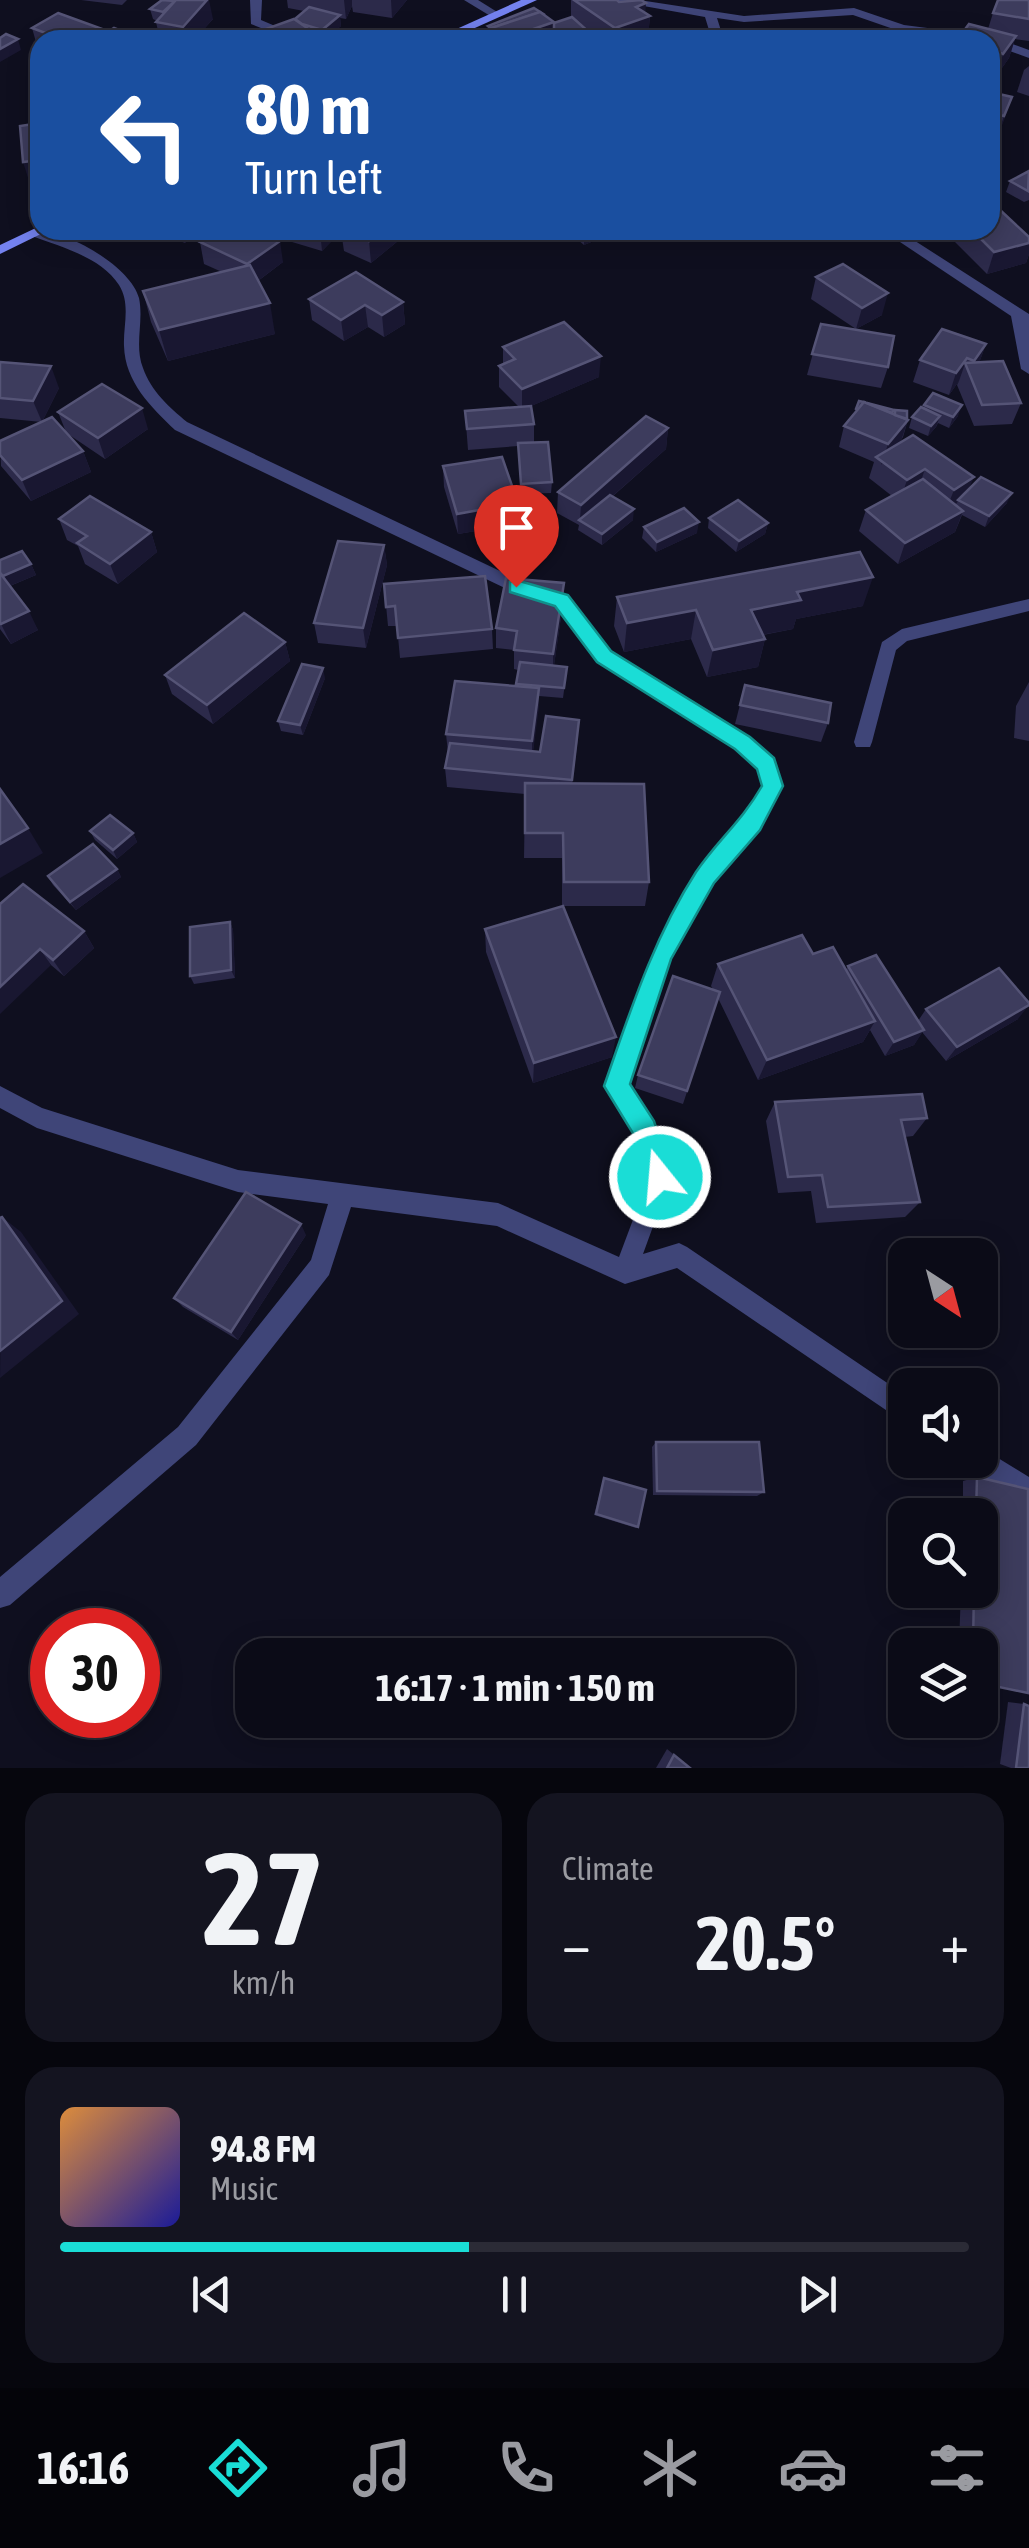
<!DOCTYPE html>
<meta charset="utf-8">
<style>
:root{--surface:#0b0b17;--page:#141420;--text:#f1f3f6;--muted:#9a9ba1;--line:#2b2b36;--accent:#1addd6}
body{margin:0;font-family:"Asap Condensed",sans-serif;background:var(--page);color:var(--text);height:100vh;display:flex;flex-direction:column;font-size:38px;white-space:nowrap}
*{box-sizing:border-box;margin:0}
p{font-size:32px;color:var(--muted)}
.icon{flex:none;width:55px;height:55px;fill:none;stroke:currentColor;stroke-width:2;stroke-linecap:round;stroke-linejoin:round}
.map{position:relative;height:1768px;overflow:hidden}
.panel{display:flex;flex-direction:column;gap:25px;padding:25px;background:#06060d;flex:1}
.panel>*{flex:none}
.hud{position:absolute;left:30px;top:30px;width:970px;height:210px;border-radius:30px;box-shadow:0 5px 25px #0003,0 0 0 2px var(--line);background:#1a4fa0;color:#fff;overflow:hidden}
.needle{width:65px;rotate:144deg}
.controls{position:absolute;left:888px;top:1238px;display:grid;gap:20px}
.controls a{display:grid;place-items:center;width:110px;height:110px;border-radius:20px;background:var(--surface);box-shadow:0 5px 25px #0003,0 0 0 2px var(--line);font-size:50px}
.speed{position:absolute;left:30px;top:1608px;display:flex;gap:20px;font-size:50px;font-weight:700;text-align:center}
.speed>*{display:grid;place-content:center;width:130px;height:130px;border-radius:50%;background:var(--surface);box-shadow:0 5px 25px #0003,0 0 0 2px var(--line);line-height:1}
.speed .limit{border:15px solid #d22;background:#fff;color:#111}
.pin{position:absolute;display:grid;place-items:center;width:85px;height:85px;color:#fff;margin:-102px -42px;border-radius:50% 50% 50% 0;rotate:-45deg;box-shadow:0 0 10px #0007}
.pin .icon{rotate:45deg}
.me{position:absolute;width:110px;margin:-55px;rotate:343deg;stroke-linejoin:round;filter:drop-shadow(0 0 8px #0008)}
.turn{display:flex;align-items:center;gap:35px;height:210px;padding:0 50px;font-size:45px}
.turn .icon{width:130px;height:130px;stroke-width:2.5}
.turn b{display:block;font-size:70px;line-height:85px}
.big{font-size:75px;font-weight:700;line-height:1.1}
.panel .widget{flex:1;display:flex;flex-direction:column;justify-content:center;gap:15px;min-width:0;padding:0 35px;border-radius:30px;background:var(--page)}
.panel .dial{align-items:center;gap:0}
.dial b{font-size:130px;line-height:1}
.song{display:flex;align-items:center;gap:30px}
.cover{width:120px;height:120px;border-radius:15px;background:linear-gradient(135deg,hsl(30 70% 55%),hsl(240 70% 35%))}
.played{height:10px;border-radius:5px;background:linear-gradient(90deg,var(--accent) 45%,var(--line) 45%)}
.keys{display:flex;justify-content:space-around;direction:ltr}
.heat{display:flex;justify-content:space-between;align-items:center;font-size:55px;direction:ltr}
.panel .tiles{flex:1;display:grid;gap:25px;grid-template-columns:1fr 1fr}
.widget:last-child{grid-column:span 2}
.trip{position:absolute;left:235px;top:1638px;width:560px;height:100px;border-radius:30px;background:var(--surface);box-shadow:0 5px 25px #0003,0 0 0 2px var(--line);font-weight:700;line-height:100px;text-align:center}
.tab-bar{display:flex;height:160px;justify-content:space-around;align-items:center;background:#040409;color:var(--muted)}
.tab-bar .icon{width:70px;height:70px}
.tab-bar .current{color:var(--accent)}
.tab-bar b{font-size:45px;color:var(--text)}
.map>svg:first-child{display:block}
.lines{fill:none;stroke-linecap:round;stroke-linejoin:round}
.minor{fill:#3f4578;fill-rule:evenodd}
.secondary{fill:#7482ef;fill-rule:evenodd}
.wall{fill:#2c2a4a}
.shaded-wall{fill:#191731}
.building{fill:#3d3c5d;stroke:#555476;stroke-width:2.5}
.route{fill:#1addd6;stroke:#11908b;stroke-width:2.5}
</style>
<div class="map">
<svg width="1029" height="1768" viewBox="0 0 1029 1768">
<rect width="100%" height="100%" fill="#0f0f1f"/>
<g class="lines">
<!-- minor -->
<g class="minor">
<path d="M250,0H262L261,20L308,40H291L251,24Z"/>
<path d="M464,0H478L502,15L492,17Z"/>
<path d="M610,0H639L744,16L854,8L904,25L990,36L1029,50V58L990,44V40H963L902,32L853,15L744,22L717,18L724,40H712L705,17Z"/>
<path d="M32,230C63,228 130,265 139,298C144,322 134,345 143,368C151,391 169,407 187,422L523,582L567,595L610,651L750,738L774,760L783,786L759,830L713,882L670,959L629,1084L653,1121L671,1177L643,1254L679,1243L687,1247L905,1395V1423L677,1268L625,1284L497,1226L351,1207L329,1275L196,1445L10,1605L0,1608V1577L178,1427L311,1260L328,1204L238,1192L37,1128L0,1108V1086L42,1108L238,1170L498,1203L619,1257L649,1177L635,1134L606,1086L654,950L699,870L745,818L763,786L759,769L736,748L598,661L555,605L511,591L175,430C151,407 125,382 124,346C123,326 131,304 119,285C101,257 61,247 32,236Z"/>
<path d="M882,230H898L1029,314V374L1021,369L1011,316Z"/>
<path d="M1029,599V611L907,641L896,650L872,742L870,747H856L854,742L882,642L902,629Z"/>
<path d="M980,1447L1029,1477V1505L971,1469L967,1460H980Z"/>
</g>
<!-- secondary -->
<g class="secondary">
<path d="M521,0H537L448,40H432Z"/>
<path d="M40,226V230H49L0,254V245Z"/>
</g>
</g>
<!-- wall -->
<g class="wall">
<path d="M81,0H127L122,5Z"/>
<path d="M287,0H407L392,18L353,12L352,6L346,19L340,18L341,26L324,40H238L295,19L304,11L288,8Z"/>
<path d="M571,0H617L645,13L650,16L648,37L640,40H600L590,33V40H485V30L488,29V26L554,22L571,17Z"/>
<path d="M1029,0V41L1015,39L1009,58L997,75L990,73V40L988,29L993,13Z"/>
<path d="M175,1L213,19L194,40H160L156,22L157,21L153,19L150,9Z"/>
<path d="M32,28L105,30L106,33H127L128,40H40V50L38,49Z"/>
<path d="M1029,66V96L1017,92L1024,70Z"/>
<path d="M990,92L1012,97L997,137L990,136Z"/>
<path d="M1029,171V200L1024,202L1006,192L1010,181Z"/>
<path d="M152,230H202L185,243Z"/>
<path d="M217,230H409V232L371,263L344,251L341,231L322,251L262,233L283,262L258,281L275,334L168,361L151,322L143,291L222,272L204,264L200,242Z"/>
<path d="M566,230H620L584,245Z"/>
<path d="M957,230H990L1029,237V254L1026,263L987,274L953,240Z"/>
<path d="M816,277L882,315L856,329L811,299Z"/>
<path d="M309,299L403,302L405,324L384,337L368,327L344,341L312,320Z"/>
<path d="M821,324L888,367L881,388L807,375Z"/>
<path d="M986,344L979,363L1021,403L1012,424L974,426L957,385L959,381L949,395L913,382L920,360Z"/>
<path d="M503,347L599,377L531,406L534,424V443L552,482L551,493L521,494L518,446L468,450L465,411L519,407L499,387V366L503,364Z"/>
<path d="M0,362L59,388L42,422L66,432L58,412L148,429L105,459L68,434L83,451L91,472L31,501L1,466L0,441L42,422L0,418Z"/>
<path d="M859,401L894,414L895,410L907,423L903,437L899,443L969,489L1007,503L985,527L962,515L955,532L898,564L859,531L866,510L892,496L869,478L874,462L839,447L844,426L855,414Z"/>
<path d="M924,405L958,416L949,428L938,423L936,427L928,436L909,428L912,417L923,408Z"/>
<path d="M668,428L666,449L613,496L633,520L602,545L578,530L579,525L557,513L558,492Z"/>
<path d="M443,466L518,503V524L458,534L444,487Z"/>
<path d="M709,518L768,523L765,534L736,552L708,528Z"/>
<path d="M59,519L151,532L157,552L118,584L85,564L78,546L67,540Z"/>
<path d="M644,527L697,533L656,552L642,538Z"/>
<path d="M384,545L387,565L366,648L318,643L314,623Z"/>
<path d="M0,560L31,564L36,575L10,586L38,630L11,644L0,629Z"/>
<path d="M384,584L492,629L493,649L400,658L397,626H388Z"/>
<path d="M617,597L863,606L796,619L793,629L763,635L765,639L758,667L707,677L691,639L624,652L614,626Z"/>
<path d="M563,603L554,665L566,676L563,698L539,696L533,751L540,752L578,738L572,784L649,882L645,906H562V858H524L525,794L447,787L445,768L448,753L446,734L516,686L518,670L514,669V650L496,648V628Z"/>
<path d="M285,642L290,661L213,724L172,694L165,675Z"/>
<path d="M325,678L303,735L281,731L278,721Z"/>
<path d="M1029,682V741L1014,738L1016,706Z"/>
<path d="M745,685L828,723L821,742L735,724Z"/>
<path d="M90,831L133,833L137,842L117,859L95,840Z"/>
<path d="M117,869L121,877L76,910L53,885L48,876Z"/>
<path d="M0,904L84,931L94,948L64,976L51,965Z"/>
<path d="M230,922L233,930L235,978L194,984L190,976Z"/>
<path d="M485,929L612,1057L533,1083L486,952Z"/>
<path d="M813,954L846,970L848,966L918,1021L926,1009L1018,1019L946,1061L922,1032L914,1045L885,1056L870,1030L863,1042L758,1080L718,998L683,1104L635,1088L638,1075L713,989L711,986L718,964Z"/>
<path d="M775,1102L927,1118L913,1136L905,1137L920,1202L905,1217L816,1223L811,1191L778,1193L766,1121Z"/>
<path d="M306,1235L238,1340L183,1307L174,1298Z"/>
<path d="M656,1442L764,1492L757,1496L653,1495L652,1447Z"/>
<path d="M977,1477L1028,1693L980,1684V1645H959L961,1590H980V1515H963V1481Z"/>
<path d="M604,1478L638,1527L636,1528L594,1515Z"/>
<path d="M1008,1702L1024,1704L1029,1768H1011L1000,1764Z"/>
<path d="M667,1749L690,1768H656Z"/>
</g>
<!-- shaded-wall -->
<g class="shaded-wall">
<path d="M207,0H209L213,19L194,40H186L183,27Z"/>
<path d="M344,0H352V6L346,19Z"/>
<path d="M391,0H407L392,18Z"/>
<path d="M646,3L645,18L650,16L648,37L640,40H614L615,28L636,7Z"/>
<path d="M340,15L341,26L323,40L322,30Z"/>
<path d="M554,22L553,40H499Z"/>
<path d="M105,30L107,40H88Z"/>
<path d="M127,33L128,40H114Z"/>
<path d="M590,33V40H571Z"/>
<path d="M1016,36L1009,58L997,75L1003,54Z"/>
<path d="M18,39L21,50L0,62V49Z"/>
<path d="M1012,97L1005,118L997,137L1004,116Z"/>
<path d="M40,160V183L30,184L23,162Z"/>
<path d="M182,230H202L185,243Z"/>
<path d="M320,230H343L322,251Z"/>
<path d="M383,230H409V232L371,263L369,241Z"/>
<path d="M584,230H620L584,245Z"/>
<path d="M280,241L283,262L251,286L247,264Z"/>
<path d="M1029,243V254L1026,263L987,274L994,252Z"/>
<path d="M888,293L882,315L856,329L862,308Z"/>
<path d="M403,302L405,324L384,337L382,315Z"/>
<path d="M270,303L275,334L168,361L159,330Z"/>
<path d="M365,305L368,327L344,341L341,320Z"/>
<path d="M986,344L978,366L969,374L974,361Z"/>
<path d="M601,356L599,377L522,410V389Z"/>
<path d="M967,358L959,381L949,395L956,373Z"/>
<path d="M51,366L59,388L42,422L33,401Z"/>
<path d="M962,405L958,416L949,428L953,417Z"/>
<path d="M142,408L148,429L105,459L98,438Z"/>
<path d="M940,416L936,427L928,436L931,426Z"/>
<path d="M908,420L901,441L881,465L888,444Z"/>
<path d="M668,428L666,449L583,522L580,520L581,505Z"/>
<path d="M83,451L91,472L31,501L22,480Z"/>
<path d="M925,469L918,490L900,501L907,480Z"/>
<path d="M974,477L965,498L958,500L957,503L946,510L954,490Z"/>
<path d="M1012,493L1007,503L985,527L989,516Z"/>
<path d="M518,503V524L458,534L457,514Z"/>
<path d="M634,509L633,520L602,545V534Z"/>
<path d="M963,511L955,532L898,564L905,543Z"/>
<path d="M699,522L697,533L656,552L657,542Z"/>
<path d="M768,523L765,534L736,552L739,541Z"/>
<path d="M151,532L157,552L118,584L110,564Z"/>
<path d="M384,545L387,565L366,648L363,628Z"/>
<path d="M31,564L36,575L7,587L2,577Z"/>
<path d="M873,577L863,606L796,619L793,629L745,638L751,610L797,592Z"/>
<path d="M564,583L563,603L553,673V654Z"/>
<path d="M696,610L691,639L624,652L627,623Z"/>
<path d="M29,611L38,630L11,644L1,624Z"/>
<path d="M765,639L758,667L707,677L713,650Z"/>
<path d="M285,642L290,661L213,724L207,705Z"/>
<path d="M323,668L325,678L303,735L300,725Z"/>
<path d="M539,688V707L532,760V741Z"/>
<path d="M28,828L43,853L0,878V844Z"/>
<path d="M133,833L137,842L117,859L113,850Z"/>
<path d="M117,869L121,877L76,910L70,902Z"/>
<path d="M230,922L233,930L235,978L231,970Z"/>
<path d="M84,931L94,948L64,976L53,960Z"/>
<path d="M40,949L51,965L0,1014V987Z"/>
<path d="M1029,1005L1018,1019L946,1061L957,1047Z"/>
<path d="M875,1021L863,1042L758,1080L767,1060Z"/>
<path d="M924,1030L914,1045L885,1056L894,1042Z"/>
<path d="M616,1037L612,1057L533,1083L534,1063Z"/>
<path d="M2,1217L21,1232L79,1314L0,1378Z"/>
<path d="M301,1224L306,1235L238,1340L231,1332Z"/>
</g>
<!-- building -->
<g class="building">
<path d="M162,0L175,1L163,12L150,9Z"/>
<path d="M176,0H207L183,27L156,22Z"/>
<path d="M574,0H617L619,2L641,0L646,3L636,7L650,16L615,28Z"/>
<path d="M998,0H1029V19L993,13Z"/>
<path d="M309,7L340,15L322,30L302,24L295,19Z"/>
<path d="M534,8L545,15L540,12L491,28L488,26Z"/>
<path d="M540,12L554,22L501,40H498L485,30Z"/>
<path d="M58,13L105,30L88,40H64L32,28Z"/>
<path d="M572,17L590,33L571,40H568L560,35L548,40H541L559,34L554,30V23Z"/>
<path d="M294,19L323,39H238Z"/>
<path d="M969,24L1016,36L1003,54L990,50V40H957Z"/>
<path d="M114,28L127,33L114,40H107L106,33Z"/>
<path d="M6,34L18,39L0,49V38Z"/>
<path d="M560,35L568,40H548Z"/>
<path d="M990,92L1012,97L1004,116L990,113Z"/>
<path d="M40,123V160L23,162L20,126Z"/>
<path d="M1029,171L1028,191L1010,181Z"/>
<path d="M999,209L1029,237V243L994,252L972,230H990V211Z"/>
<path d="M217,230H255L280,241L247,264L200,242Z"/>
<path d="M343,230H383L369,241Z"/>
<path d="M843,264L888,293L862,308L816,277Z"/>
<path d="M250,265L270,303L159,330L143,291Z"/>
<path d="M356,272L403,302L382,315L365,305L341,320L309,299Z"/>
<path d="M564,322L601,356L522,389L499,366L515,359L503,347Z"/>
<path d="M821,324L894,336L888,367L812,354Z"/>
<path d="M942,329L986,344L974,361L967,358L956,373L920,360Z"/>
<path d="M1003,361L1021,403L982,405L965,363Z"/>
<path d="M0,362L51,366L33,401L0,398Z"/>
<path d="M102,384L142,408L98,438L58,412Z"/>
<path d="M933,393L962,405L953,417L924,405Z"/>
<path d="M859,401L864,402L858,410L856,409Z"/>
<path d="M864,402L908,420L888,444L844,426Z"/>
<path d="M867,403L894,410L892,413Z"/>
<path d="M531,406L534,424L467,429L465,411Z"/>
<path d="M921,407L940,416L931,426L912,417Z"/>
<path d="M895,410L907,411V419L895,415Z"/>
<path d="M646,416L668,428L581,505L558,492Z"/>
<path d="M52,417L83,451L22,480L0,455V441Z"/>
<path d="M913,435L974,477L954,490L925,469L907,480L876,457Z"/>
<path d="M548,442L552,482L521,484L518,443Z"/>
<path d="M502,457L518,503L457,514L443,466Z"/>
<path d="M981,477L1012,493L989,516L958,500Z"/>
<path d="M923,479L963,511L905,543L866,510Z"/>
<path d="M610,495L634,509L602,534L579,520Z"/>
<path d="M90,496L151,532L110,564L77,543L87,536L59,519Z"/>
<path d="M738,500L768,523L739,541L709,518Z"/>
<path d="M684,508L699,522L657,542L644,527Z"/>
<path d="M338,541L384,545L363,628L314,623Z"/>
<path d="M22,551L31,564L3,576L0,573V560Z"/>
<path d="M860,552L873,577L797,592L801,600L751,610L765,639L713,650L696,610L627,623L617,597Z"/>
<path d="M0,573L29,611L1,624L0,623Z"/>
<path d="M485,576L492,629L398,638L395,606L386,607L384,584Z"/>
<path d="M506,578L564,583L553,654L514,650L517,631L496,628Z"/>
<path d="M244,613L285,642L207,705L165,675Z"/>
<path d="M520,662L567,667L564,688L516,684Z"/>
<path d="M302,664L323,668L300,725L278,721Z"/>
<path d="M455,681L539,688L532,741L446,734Z"/>
<path d="M745,685L831,703L828,723L740,705Z"/>
<path d="M546,716L579,720L572,780L445,768L450,743L540,752Z"/>
<path d="M525,783L644,784L649,882H564L563,833H525Z"/>
<path d="M0,789L28,828L0,844Z"/>
<path d="M110,815L133,833L113,850L90,831Z"/>
<path d="M93,844L117,869L70,902L48,876Z"/>
<path d="M23,884L84,931L53,960L40,949L0,987V904Z"/>
<path d="M563,906L616,1037L534,1063L485,929Z"/>
<path d="M230,922L231,970L190,976V927Z"/>
<path d="M802,935L813,954L833,947L875,1021L767,1060L718,964Z"/>
<path d="M876,955L924,1030L894,1042L848,966Z"/>
<path d="M999,968L1029,1003V1005L957,1047L926,1009Z"/>
<path d="M673,976L720,992L687,1091L638,1075Z"/>
<path d="M922,1094L927,1118L901,1120L920,1202L828,1207L822,1175L788,1177L775,1102Z"/>
<path d="M246,1192L301,1224L231,1332L174,1298Z"/>
<path d="M2,1217L62,1301L0,1351V1218Z"/>
<path d="M656,1442H759L764,1492L657,1491Z"/>
<path d="M977,1477L1028,1489V1693L980,1683V1645H973L974,1590H980V1515H976Z"/>
<path d="M604,1478L646,1490L638,1527L596,1514Z"/>
<path d="M1024,1704L1029,1706V1768H1016Z"/>
<path d="M674,1755L690,1768H667Z"/>
</g>
<!-- route -->
<path class="route" d="M516,580L568,595L611,651L750,737L774,758L783,786L760,830L714,883L671,959L630,1084L654,1121L672,1177L669,1186L660,1190L650,1186L634,1135L604,1086C630,1012 653,939 696,872C717,841 742,821 762,786L757,769L735,749L597,662L555,606L510,592V582Z"/>
</svg>
<div class="controls">
<a><svg class="needle" viewBox="-14 -14 28 28"><path d="M0-13l5 13h-10z" fill="#e53935"/><path d="M0 13l5-13h-10z" fill="#9a9ba1"/></svg></a>
<a><svg class="icon" aria-label="sound" viewBox="0 0 24 24"><path d="M4 9h4l5-4v14l-5-4H4zM17 9q2 3 0 6"/></svg></a>
<a><svg class="icon" aria-label="search" viewBox="0 0 24 24"><circle cx="10" cy="10" r="6"/><path d="M15 15l6 6"/></svg></a>
<a><svg class="icon" aria-label="layers" viewBox="0 0 24 24"><path d="M12 4l9 5-9 5-9-5zM3 14l9 5 9-5"/></svg></a>
</div>
<div class="speed"><div class="limit">30</div></div>
<div class="pin" style="left:516px;top:587px;background:#d93025"><svg class="icon" aria-label="arrive" viewBox="0 0 24 24"><path d="M6 21V4h12l-3 4 3 4H6"/></svg></div>
<svg class="me" style="left:660px;top:1177px" viewBox="-20 -20 40 40"><circle r="17" fill="#1addd6" stroke="#fff" stroke-width="3"/><path d="M0-11L8 9 0 5-8 9z" fill="#fff"/></svg>
<div class="trip">16:17 · 1 min · 150 m</div>
<div class="hud">
<div class="turn"><svg class="icon" aria-label="left" viewBox="0 0 24 24"><path d="M17 20v-9H6M10 6l-5 5 5 5"/></svg><div><b>80 m</b>Turn left</div></div>
</div>
</div>
<section class="panel">
<div class="tiles">
<div class="widget dial"><b>27</b><p>km/h</p></div>
<div class="widget"><p>Climate</p>
<div class="heat"><a>−</a><b class="big">20.5°</b><a>+</a></div>
</div>
<div class="widget">
<div class="song"><i class="cover"></i><div><b>94.8 FM</b><p>Music</p></div></div>
<div class="played"></div>
<div class="keys"><svg class="icon" aria-label="previous" viewBox="0 0 24 24"><path d="M18 5L8 12l10 7zM5 5v14"/></svg><svg class="icon" aria-label="pause" viewBox="0 0 24 24"><path d="M8 5v14M16 5v14"/></svg><svg class="icon" aria-label="next" viewBox="0 0 24 24"><path d="M6 5l10 7-10 7zM19 5v14"/></svg></div>
</div>
</div>
</section>
<nav class="tab-bar">
<b>16:16</b>
<svg class="icon current" aria-label="directions" viewBox="0 0 24 24"><path d="M12 3l9 9-9 9-9-9zM9 14v-3h6M13 9l2 2-2 2"/></svg>
<svg class="icon" aria-label="music" viewBox="0 0 24 24"><path d="M9 18V5l10-2v13"/><circle cx="6" cy="18" r="3"/><circle cx="16" cy="16" r="3"/></svg>
<svg class="icon" aria-label="phone" viewBox="0 0 24 24"><path d="M5 4h4l2 5-3 2q2 4 5 5l2-3 5 2v4C11 20 4 13 5 4z"/></svg>
<svg class="icon" aria-label="climate" viewBox="0 0 24 24"><path d="M12 3v18M4 7l16 10M4 17L20 7"/></svg>
<svg class="icon" aria-label="car" viewBox="0 0 24 24"><path d="M5 17H2v-5l4-1 3-4h7l3 4 3 1v5h-3M9 17h6M6 11h13"/><circle cx="7" cy="17" r="2"/><circle cx="17" cy="17" r="2"/></svg>
<svg class="icon" aria-label="filters" viewBox="0 0 24 24"><path d="M4 7h16M4 17h16"/><circle cx="9" cy="7" r="2"/><circle cx="15" cy="17" r="2"/></svg>
</nav>
